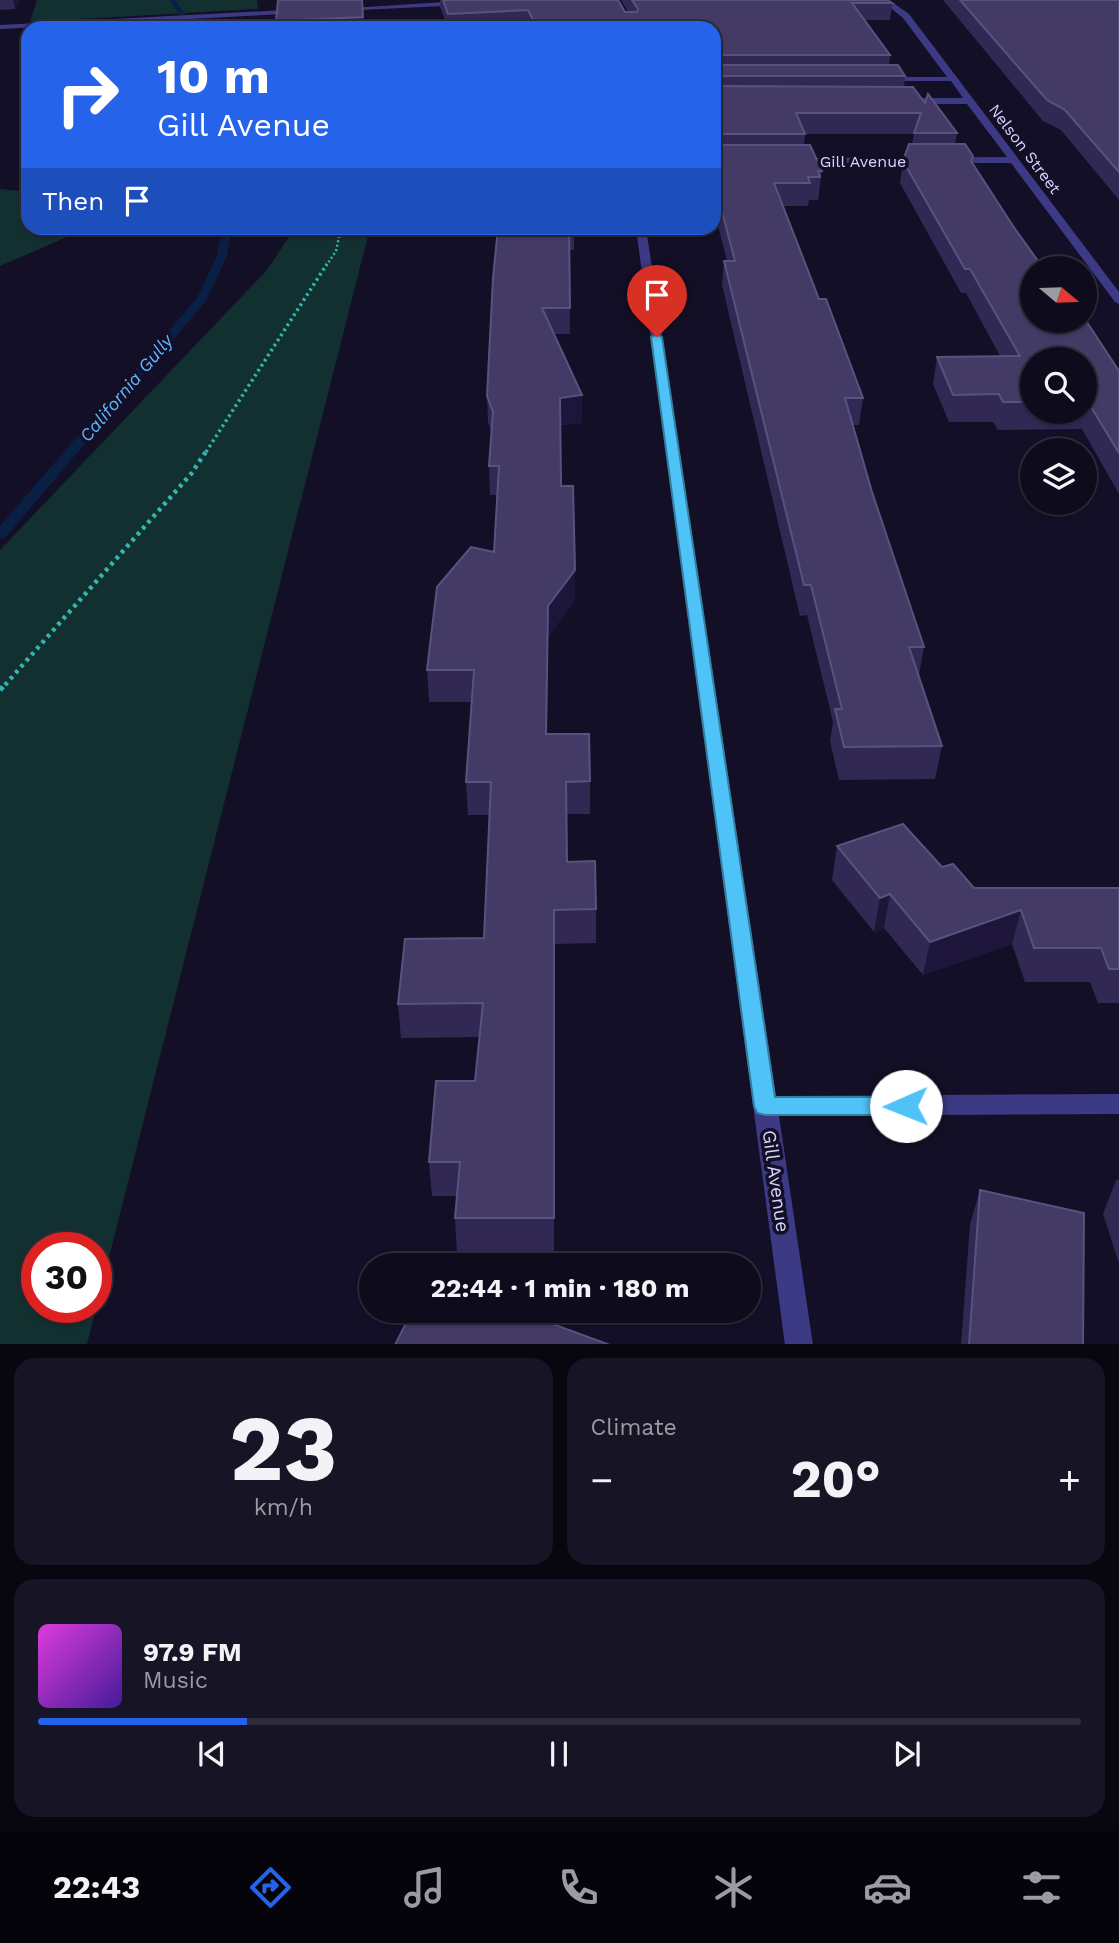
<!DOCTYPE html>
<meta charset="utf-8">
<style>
:root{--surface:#0e0b1c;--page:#171425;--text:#f1f3f6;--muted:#9b9ba3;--line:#2e2b3b;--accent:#2563eb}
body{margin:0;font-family:"Work Sans",sans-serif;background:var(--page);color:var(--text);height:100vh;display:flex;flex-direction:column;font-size:26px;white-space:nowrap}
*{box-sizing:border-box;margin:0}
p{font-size:23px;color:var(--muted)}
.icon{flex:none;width:38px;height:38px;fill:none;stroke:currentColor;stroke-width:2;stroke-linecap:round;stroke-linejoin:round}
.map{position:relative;height:1344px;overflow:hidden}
.drawer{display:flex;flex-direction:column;gap:14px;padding:14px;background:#08060f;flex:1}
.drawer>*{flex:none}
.guide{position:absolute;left:21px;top:21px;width:700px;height:214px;border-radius:21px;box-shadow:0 2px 5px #0004,0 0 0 2px var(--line);background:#2563eb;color:#fff;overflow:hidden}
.needle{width:46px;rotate:109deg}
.buttons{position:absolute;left:1020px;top:256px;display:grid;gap:14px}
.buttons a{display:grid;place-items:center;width:77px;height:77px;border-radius:50%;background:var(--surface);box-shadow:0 2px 5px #0004,0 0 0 2px var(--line);font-size:35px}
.speed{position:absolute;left:21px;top:1232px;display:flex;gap:14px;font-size:35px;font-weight:700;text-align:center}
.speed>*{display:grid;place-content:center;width:91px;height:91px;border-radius:50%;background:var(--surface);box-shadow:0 2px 5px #0004,0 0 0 2px var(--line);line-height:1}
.speed .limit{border:10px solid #d22;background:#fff;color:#111}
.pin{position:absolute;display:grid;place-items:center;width:60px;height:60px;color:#fff;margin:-72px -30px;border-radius:50% 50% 50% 0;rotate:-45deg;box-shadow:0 0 7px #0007}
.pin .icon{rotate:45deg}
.me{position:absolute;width:77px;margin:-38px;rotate:269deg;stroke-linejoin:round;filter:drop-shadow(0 0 5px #0008)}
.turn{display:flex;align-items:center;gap:24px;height:147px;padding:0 21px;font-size:32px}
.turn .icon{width:91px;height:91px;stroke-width:2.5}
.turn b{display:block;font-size:49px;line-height:60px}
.then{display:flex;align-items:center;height:66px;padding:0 21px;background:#0003;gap:14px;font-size:26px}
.big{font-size:52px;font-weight:700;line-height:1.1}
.drawer .card{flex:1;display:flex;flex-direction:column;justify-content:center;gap:10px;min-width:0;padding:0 24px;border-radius:21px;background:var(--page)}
.drawer .dial{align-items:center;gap:0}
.dial b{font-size:91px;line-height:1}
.song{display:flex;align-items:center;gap:21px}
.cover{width:84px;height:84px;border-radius:10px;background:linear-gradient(135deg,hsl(300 70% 55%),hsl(260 70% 35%))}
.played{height:7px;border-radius:4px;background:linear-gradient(90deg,var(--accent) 20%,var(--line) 20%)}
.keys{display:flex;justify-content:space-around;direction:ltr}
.heat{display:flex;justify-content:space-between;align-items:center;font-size:38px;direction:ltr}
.drawer .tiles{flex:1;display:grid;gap:14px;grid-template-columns:1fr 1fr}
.card:last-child{grid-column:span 2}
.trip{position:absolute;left:359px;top:1253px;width:402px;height:70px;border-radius:35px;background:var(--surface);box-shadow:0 2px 5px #0004,0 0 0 2px var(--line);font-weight:700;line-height:70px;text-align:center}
.menu{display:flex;height:112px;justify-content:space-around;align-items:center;background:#06040b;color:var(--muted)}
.menu .icon{width:49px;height:49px}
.menu .active{color:var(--accent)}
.menu b{font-size:32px;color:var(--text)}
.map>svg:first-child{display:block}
.green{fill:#12302f;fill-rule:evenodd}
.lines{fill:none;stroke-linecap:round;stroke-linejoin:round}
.stream{fill:#0a1f44;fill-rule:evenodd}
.path-far3{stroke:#2fb8b0;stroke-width:2.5;stroke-dasharray:2 2.5;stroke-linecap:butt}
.path-far2{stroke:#2fb8b0;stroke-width:3.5;stroke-dasharray:2.5 3.5;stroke-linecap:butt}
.path-far1{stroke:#2fb8b0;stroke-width:4.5;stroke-dasharray:3.5 4.5;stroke-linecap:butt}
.path{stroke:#2fb8b0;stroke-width:5;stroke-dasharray:4.5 6;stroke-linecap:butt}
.minor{fill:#3d3a85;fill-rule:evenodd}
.wall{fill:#312854;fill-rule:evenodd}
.shaded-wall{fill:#1d163a}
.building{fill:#433a66;stroke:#5a527e;stroke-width:2}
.route{fill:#4fc3f7;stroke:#337fa1;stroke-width:2}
.labels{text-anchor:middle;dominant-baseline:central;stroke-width:7;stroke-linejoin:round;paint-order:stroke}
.far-street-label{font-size:16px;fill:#d9d4ff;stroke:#130f26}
.far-water-label{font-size:18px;font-style:italic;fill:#62b6ff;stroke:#130f26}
.street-label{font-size:19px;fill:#d9d4ff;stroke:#130f26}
</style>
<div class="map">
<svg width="1119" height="1345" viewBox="0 0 1119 1345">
<rect width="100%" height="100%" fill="#130f26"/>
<!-- green -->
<g class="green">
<path d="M37,0H257L258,9L30,22Z"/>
<path d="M0,189L28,192V228H88L0,266Z"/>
<path d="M295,228H370L87,1344H0V550L267,270ZM37,1248H96V1307H37Z"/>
</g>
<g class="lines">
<!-- stream -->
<g class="stream">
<path d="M169,0H175L195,28H189Z"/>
<path d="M222,228H232L227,256L206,301L5,538L0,539V526L197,298L217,256Z"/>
</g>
<!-- path-far3 -->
<path class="path-far3" d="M326,266L336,251L341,228"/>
<!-- path-far2 -->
<path class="path-far2" d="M206,452L327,264"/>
<!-- path-far1 -->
<path class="path-far1" d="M5,685L191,474L207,450"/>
<!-- path -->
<path class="path" d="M0,690L6,683"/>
<!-- minor -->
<g class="minor">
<path d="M881,0H889L909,14L1119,292V304L1115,302L1011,163H793L791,161L796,158L1007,157L967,104H909L905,101L909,98H963L951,81H880L883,77H947L903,18Z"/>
<path d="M461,1L464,5L339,11L335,9Z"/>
<path d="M304,9L301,13L0,29V25Z"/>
<path d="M636,228H646L776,1096L1119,1094V1114L779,1116L813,1345H785Z"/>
</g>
</g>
<!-- wall -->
<g class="wall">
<path d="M0,0H19L15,9L0,10Z"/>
<path d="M362,0L364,28H276V21Z"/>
<path d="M440,0H618L625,12H628L621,0H887L892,3L890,20H864L890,55L889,65L905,76L904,87L925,103L957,133L955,144L973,156L972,162L1013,226L1119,371V494L1082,429L998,430L993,422H949L933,384L937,357L1000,356L966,293H961L900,183L903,161L912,144L914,134H805L804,145L822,171L818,200H809L808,206H783L819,299L863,398L859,425H853L872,492L924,647L919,675L942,746L935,779L839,780L830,741L833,722L807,615L800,616L722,285L724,261H727L714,209V28H448L440,7ZM1032,359H1085V411H1032Z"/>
<path d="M943,0H1119V200L1061,130L1043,121Z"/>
<path d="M498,228H574V250H569L570,334H554L582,423L560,425L561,486L575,600L548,637L547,734L590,781V814H566L567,862L596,909V943L554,944V1252H457L455,1218L457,1196H432L429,1162L475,1081L479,1037L401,1038L398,1004L484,938L489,815H468L466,782L472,702H429L427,670L494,552L497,495H490L489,466L492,433L488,423L487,396Z"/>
<path d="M837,846L974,888H1119V1003H1098L1090,982H1025L1012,944L923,975L884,928L874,932L832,880Z"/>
<path d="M1116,1180H1119V1263L1103,1214Z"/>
<path d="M980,1190L1083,1345H961L970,1224Z"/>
</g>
<!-- shaded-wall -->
<g class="shaded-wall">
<path d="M13,0H19L15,9Z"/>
<path d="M582,395V423L560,425V398Z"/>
<path d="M575,570V600L548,637L546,767L548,606Z"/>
<path d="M890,894L884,928L874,932L880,898Z"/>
<path d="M1021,910L1012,944L923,975L930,942Z"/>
<path d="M527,1311H532V1332L525,1314Z"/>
</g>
<!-- building -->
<g class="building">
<path d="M278,0H362L363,17L276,21Z"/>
<path d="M443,0H618L625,12H637L638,9L632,0H887L892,3H852L890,55H715L714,62V28H537L528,10L448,14Z"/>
<path d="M960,0H1119V172L1065,110L1047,100Z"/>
<path d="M714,65H898L905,76H715L714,82Z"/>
<path d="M714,86L913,87L925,103L928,94L957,133H914L921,113H796L805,134H715L714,135Z"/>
<path d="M714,141L715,145H810L822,171H818L820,177H808L810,183H774L819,299H826L863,398H845L872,492L924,647H909L942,746L844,747L835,709H842L811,585H804L724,261H735L715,185H714Z"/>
<path d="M909,144H965L973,156L971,161L1013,226L1043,268H1032V320H1085V319L1119,371V453L1088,402H1085V359H1032V402H1003L999,394L953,395L937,357L1020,356L970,269H965L903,161Z"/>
<path d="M498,228H569L570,308H542L582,395L560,398L561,486H573L575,570L548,606L546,734H589L590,781L566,782L567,862L595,861L596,909L554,910V1218H455L460,1162H429L436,1081H475L483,1003L398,1004L405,939L484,938L491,782H466L474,670H427L437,587L471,547L494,552L499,466H489L493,412L487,396L493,278Z"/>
<path d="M903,824L942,867L953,864L974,888H1119V969H1109L1101,948H1034L1021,910L930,942L890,894L880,898L837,846Z"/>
<path d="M980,1190L1084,1213L1083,1345H969Z"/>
<path d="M412,1311H527L525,1314L610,1345H395Z"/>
</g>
<!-- route -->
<path class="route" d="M657,334L662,337L775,1097H906L913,1100L917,1106L913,1112L906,1115H765L757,1113L754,1106L651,337Z"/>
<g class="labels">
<!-- far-street labels -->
<g class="far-street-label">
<text transform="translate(1025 149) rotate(53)">Nelson Street</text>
<text x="863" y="161">Gill Avenue</text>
</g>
<!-- far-water labels -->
<g class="far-water-label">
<text transform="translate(126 388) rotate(-50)">California Gully</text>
</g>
<!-- street labels -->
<g class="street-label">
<text transform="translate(776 1181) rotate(82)">Gill Avenue</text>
</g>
</g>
</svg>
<div class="buttons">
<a><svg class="needle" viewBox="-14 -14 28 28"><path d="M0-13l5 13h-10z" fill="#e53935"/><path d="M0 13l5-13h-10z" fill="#9b9ba3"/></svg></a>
<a><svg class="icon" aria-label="search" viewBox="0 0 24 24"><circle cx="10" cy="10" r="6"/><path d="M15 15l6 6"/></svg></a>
<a><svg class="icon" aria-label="layers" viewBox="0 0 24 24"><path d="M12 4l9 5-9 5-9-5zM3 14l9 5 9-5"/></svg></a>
</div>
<div class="speed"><div class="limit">30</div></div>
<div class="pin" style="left:657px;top:337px;background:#d93025"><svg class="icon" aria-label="arrive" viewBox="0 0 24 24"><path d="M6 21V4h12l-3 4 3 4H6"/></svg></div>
<svg class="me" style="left:906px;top:1106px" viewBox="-20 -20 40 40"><circle r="19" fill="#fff"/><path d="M0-13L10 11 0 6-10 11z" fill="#4fc3f7"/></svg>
<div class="trip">22:44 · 1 min · 180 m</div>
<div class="guide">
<div class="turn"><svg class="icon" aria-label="right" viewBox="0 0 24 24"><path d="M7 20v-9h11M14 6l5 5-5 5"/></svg><div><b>10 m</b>Gill Avenue</div></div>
<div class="then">Then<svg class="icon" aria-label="arrive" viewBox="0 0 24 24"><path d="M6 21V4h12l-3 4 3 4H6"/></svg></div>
</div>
</div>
<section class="drawer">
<div class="tiles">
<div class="card dial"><b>23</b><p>km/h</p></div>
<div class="card"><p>Climate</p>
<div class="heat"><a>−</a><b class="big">20°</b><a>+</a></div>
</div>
<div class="card">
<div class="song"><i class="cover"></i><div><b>97.9 FM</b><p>Music</p></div></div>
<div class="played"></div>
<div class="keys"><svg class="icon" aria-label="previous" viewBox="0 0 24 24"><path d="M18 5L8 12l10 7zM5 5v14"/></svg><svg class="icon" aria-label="pause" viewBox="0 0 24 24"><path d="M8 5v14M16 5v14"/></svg><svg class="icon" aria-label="next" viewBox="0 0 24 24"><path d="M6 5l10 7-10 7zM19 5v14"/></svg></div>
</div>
</div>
</section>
<nav class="menu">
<b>22:43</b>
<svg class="icon active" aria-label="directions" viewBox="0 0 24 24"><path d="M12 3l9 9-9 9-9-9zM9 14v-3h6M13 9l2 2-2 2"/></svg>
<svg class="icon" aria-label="music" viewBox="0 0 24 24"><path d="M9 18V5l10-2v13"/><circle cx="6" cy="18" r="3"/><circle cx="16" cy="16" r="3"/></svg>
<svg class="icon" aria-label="phone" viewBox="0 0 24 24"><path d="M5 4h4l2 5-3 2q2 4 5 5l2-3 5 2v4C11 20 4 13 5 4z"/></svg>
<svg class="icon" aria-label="climate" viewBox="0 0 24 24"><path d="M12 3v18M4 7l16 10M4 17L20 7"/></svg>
<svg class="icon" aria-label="car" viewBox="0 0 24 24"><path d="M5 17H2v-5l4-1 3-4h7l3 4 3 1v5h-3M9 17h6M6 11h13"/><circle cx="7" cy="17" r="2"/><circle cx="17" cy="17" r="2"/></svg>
<svg class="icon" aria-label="filters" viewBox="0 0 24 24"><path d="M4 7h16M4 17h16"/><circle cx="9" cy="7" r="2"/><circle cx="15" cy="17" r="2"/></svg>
</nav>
